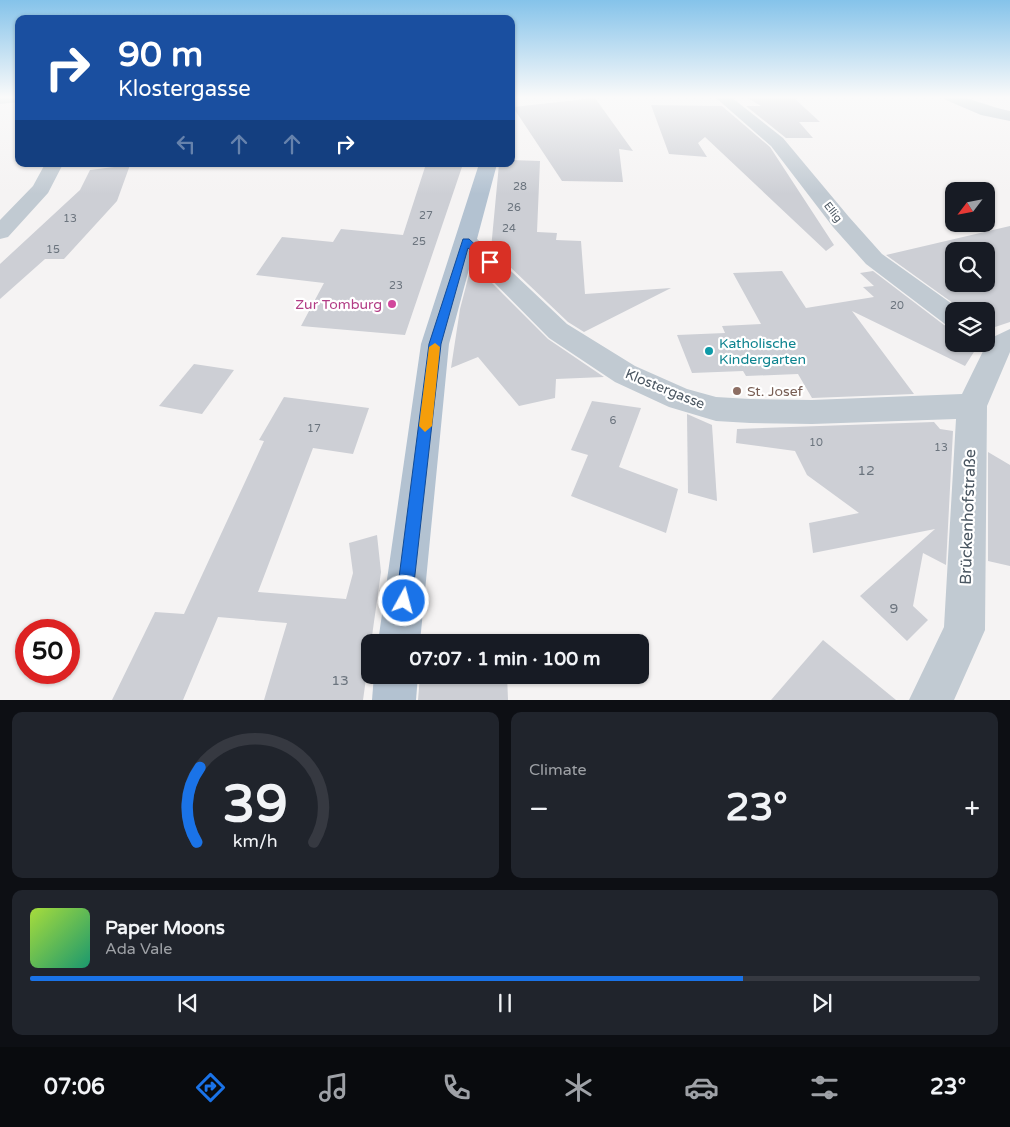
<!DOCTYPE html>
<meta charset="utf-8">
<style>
:root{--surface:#171b24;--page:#20242c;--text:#f1f3f6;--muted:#9ea1a6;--line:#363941;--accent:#1a73e8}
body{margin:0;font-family:"Varela Round",sans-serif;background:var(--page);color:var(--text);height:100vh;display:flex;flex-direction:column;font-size:19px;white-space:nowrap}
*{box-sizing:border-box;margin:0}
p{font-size:16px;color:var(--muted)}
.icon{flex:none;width:28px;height:28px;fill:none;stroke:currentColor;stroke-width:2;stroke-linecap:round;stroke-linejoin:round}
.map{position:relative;height:700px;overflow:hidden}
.side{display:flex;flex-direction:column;gap:12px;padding:12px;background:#0d0f14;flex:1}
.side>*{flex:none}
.banner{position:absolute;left:15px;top:15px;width:500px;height:152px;border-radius:10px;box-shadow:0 1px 4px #0004;background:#1a4fa0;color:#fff;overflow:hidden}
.needle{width:32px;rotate:238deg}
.tools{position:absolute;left:945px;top:182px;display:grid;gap:10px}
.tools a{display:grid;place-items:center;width:50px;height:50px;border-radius:10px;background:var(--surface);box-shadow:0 1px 4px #0004;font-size:25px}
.speed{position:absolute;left:15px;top:619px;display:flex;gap:10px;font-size:25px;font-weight:700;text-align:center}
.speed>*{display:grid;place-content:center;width:65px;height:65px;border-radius:50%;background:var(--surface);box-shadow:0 1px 4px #0004;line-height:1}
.speed .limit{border:8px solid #d22;background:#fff;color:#111}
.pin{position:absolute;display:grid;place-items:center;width:42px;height:42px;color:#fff;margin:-21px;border-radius:10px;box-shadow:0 2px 8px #0006}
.me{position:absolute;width:55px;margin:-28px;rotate:7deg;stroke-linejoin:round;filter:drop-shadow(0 0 4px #0008)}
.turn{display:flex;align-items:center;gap:18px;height:105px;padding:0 20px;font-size:22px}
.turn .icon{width:65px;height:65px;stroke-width:2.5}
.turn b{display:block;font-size:35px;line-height:42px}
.lanes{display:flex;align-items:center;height:48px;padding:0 20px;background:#0003;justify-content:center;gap:25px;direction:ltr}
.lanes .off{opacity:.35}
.big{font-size:38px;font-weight:800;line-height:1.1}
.side .card{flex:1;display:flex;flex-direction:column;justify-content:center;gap:8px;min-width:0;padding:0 18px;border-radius:10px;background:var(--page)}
.side .dial{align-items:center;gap:0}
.dial svg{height:130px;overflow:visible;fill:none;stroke:var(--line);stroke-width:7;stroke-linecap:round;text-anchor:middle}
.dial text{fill:var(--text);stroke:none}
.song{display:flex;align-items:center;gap:15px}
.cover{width:60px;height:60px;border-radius:8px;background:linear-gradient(135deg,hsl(80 70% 55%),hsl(160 70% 35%))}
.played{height:5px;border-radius:2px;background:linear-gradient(90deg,var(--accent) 75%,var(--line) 75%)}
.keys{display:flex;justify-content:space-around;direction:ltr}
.heat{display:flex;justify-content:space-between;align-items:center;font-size:28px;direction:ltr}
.side .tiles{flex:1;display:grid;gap:12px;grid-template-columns:1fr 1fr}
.card:last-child{grid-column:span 2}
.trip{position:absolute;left:361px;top:634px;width:288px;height:50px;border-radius:10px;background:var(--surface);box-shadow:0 1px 4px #0004;font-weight:800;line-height:50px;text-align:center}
.dock{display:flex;height:80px;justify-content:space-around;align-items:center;background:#090b0e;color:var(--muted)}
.dock .icon{width:35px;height:35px}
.dock .active{color:var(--accent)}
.dock b{font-size:22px;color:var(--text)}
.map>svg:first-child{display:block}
.building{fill:#cdcfd5;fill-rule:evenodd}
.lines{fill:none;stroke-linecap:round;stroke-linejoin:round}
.minor{fill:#c1cad2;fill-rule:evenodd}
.major{fill:#b3c2d1;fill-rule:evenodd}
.route{fill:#1a73e8;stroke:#114b97}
.slow{fill:#f59e0b}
.hotel-dot{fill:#d1479c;stroke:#fff;stroke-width:2}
.culture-dot{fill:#0f9aa8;stroke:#fff;stroke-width:2}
.education-dot{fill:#8d6e63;stroke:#fff;stroke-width:2}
.labels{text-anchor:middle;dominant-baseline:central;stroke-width:4.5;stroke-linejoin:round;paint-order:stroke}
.number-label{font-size:11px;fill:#6b747e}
.far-street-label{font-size:11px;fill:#4a5661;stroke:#fff}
.hotel-label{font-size:14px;fill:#b23c85;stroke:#fff;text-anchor:end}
.culture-label{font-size:14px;fill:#0d838f;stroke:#fff;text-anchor:start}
.street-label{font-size:14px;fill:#4a5661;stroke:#fff}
.education-label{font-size:14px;fill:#785e54;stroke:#fff;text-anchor:start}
.near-number-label{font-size:14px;fill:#6b747e}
.near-street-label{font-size:16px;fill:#4a5661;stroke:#fff}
</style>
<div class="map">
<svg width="1010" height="700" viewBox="0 0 1010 700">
<rect width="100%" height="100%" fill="#f5f3f3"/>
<!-- building -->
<g class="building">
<path d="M746,97H793L820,122H799L813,138H786L746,106H761Z"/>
<path d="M595,98L633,151L619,149L623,182L562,181L513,107Z"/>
<path d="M651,105L722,106L770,147L834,245L826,251L705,137L698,143L707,157L669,154Z"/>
<path d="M511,160L540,161L537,232L557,233L556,240L581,241L585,294L671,288L584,332L568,322L491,249L499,164H511Z"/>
<path d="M426,164H463L405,335L301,326L324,283L256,275L282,237L333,242L341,229L403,235Z"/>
<path d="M130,165L117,201L64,259H45L0,299V264L80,190L90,170Z"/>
<path d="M1010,226V322L989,329L986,333V311H964L886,255ZM954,251H986V284H954Z"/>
<path d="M472,263L548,339L604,377L556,379L555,398L519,406L478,357L451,368L460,309Z"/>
<path d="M782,271L806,308L874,297L863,287L874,286L860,273L873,271L944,325L954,329V344H979L965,366L852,311L914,394L812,398L798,374L746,376L743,371L692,373L677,335L725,333L722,326L761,324L733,273Z"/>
<path d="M194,364L234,370L202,414L159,406Z"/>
<path d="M284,397L369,408L353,454L313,448L258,592L346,599L353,573L349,543L377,535L381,572L363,700H264L287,623L218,617L183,700H112L155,612L184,614L264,441L259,440Z"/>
<path d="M592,401L641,408L619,467L678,489L666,533L571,496L588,455L571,450Z"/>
<path d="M687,414L712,425L717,501L688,493Z"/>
<path d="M934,422L940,429L953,431L946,565L923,553L913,606L928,620L907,641L860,596L935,529L813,553L809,523L859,513L807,475L795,451L736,443L737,429Z"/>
<path d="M988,452L1010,465V566L988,561Z"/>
<path d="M823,640L896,700H771Z"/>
<path d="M507,675L508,700H418L420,676Z"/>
</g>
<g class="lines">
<!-- minor -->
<g class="minor">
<path d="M0,97H19V102L0,104Z"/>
<path d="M715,97H731L783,138L849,217L882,254L962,311H954V327L945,324L866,264L833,227L771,146Z"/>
<path d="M943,97C966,94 987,107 1010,111V121L981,115L946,100Z"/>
<path d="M45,164H63L48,193L8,237L0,239V220L33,186Z"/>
<path d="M466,234L474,236L567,324L635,366L687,389L716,397L750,399L812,400L962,394L989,339L1010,329V352L987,406L985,630L954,700H909L944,627L956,419L812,424L750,423L716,421L669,407L615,382L549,338L458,246L455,241L458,236Z"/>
</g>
<!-- major -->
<g class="major">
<path d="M479,164H497L449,344L420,642H378L421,344Z"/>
<path d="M374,675H418L416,700H372Z"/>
</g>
</g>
<!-- sky -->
<linearGradient id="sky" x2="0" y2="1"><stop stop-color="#85c3ea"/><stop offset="0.5" stop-color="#fafafa"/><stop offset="1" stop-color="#fafafa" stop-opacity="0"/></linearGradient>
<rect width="1010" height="194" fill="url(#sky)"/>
<!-- route -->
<path class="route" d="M463,239H469L494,262L486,264L468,248L441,344L412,601L410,607L404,609L398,607L396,601L429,344Z"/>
<!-- slow -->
<path class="slow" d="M435,343L440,347L432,426L425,432L419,426L429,347Z"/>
<!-- markers -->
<circle class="hotel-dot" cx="392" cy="304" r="5"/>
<circle class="culture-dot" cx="709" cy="351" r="5"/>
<circle class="education-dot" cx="737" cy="391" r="5"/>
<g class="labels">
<!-- number labels -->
<g class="number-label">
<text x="520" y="186">28</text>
<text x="514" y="207">26</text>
<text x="426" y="215">27</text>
<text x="70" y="218">13</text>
<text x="509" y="228">24</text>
<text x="419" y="241">25</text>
<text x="53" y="249">15</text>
<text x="396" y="285">23</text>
<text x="897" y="305">20</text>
<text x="613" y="420">6</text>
<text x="314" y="428">17</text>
<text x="816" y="442">10</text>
<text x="941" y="447">13</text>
</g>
<!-- far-street labels -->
<g class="far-street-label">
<text transform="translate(833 212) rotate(52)">Ellig</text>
</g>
<!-- hotel labels -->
<g class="hotel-label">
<text x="382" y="304">Zur Tomburg</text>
</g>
<!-- culture labels -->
<g class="culture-label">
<text x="719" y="343">Katholische<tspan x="719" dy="16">Kindergarten</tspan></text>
</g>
<!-- street labels -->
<g class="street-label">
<text transform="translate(665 389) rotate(22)">Klostergasse</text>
</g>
<!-- education labels -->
<g class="education-label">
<text x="747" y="391">St. Josef</text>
</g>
<!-- near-number labels -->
<g class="near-number-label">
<text x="866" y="470">12</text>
<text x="894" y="608">9</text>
<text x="340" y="680">13</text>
</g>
<!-- near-street labels -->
<g class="near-street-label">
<text transform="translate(968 517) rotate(-88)">Brückenhofstraße</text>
</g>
</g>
</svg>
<div class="tools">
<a><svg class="needle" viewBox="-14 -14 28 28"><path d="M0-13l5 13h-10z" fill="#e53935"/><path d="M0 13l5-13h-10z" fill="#9ea1a6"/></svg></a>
<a><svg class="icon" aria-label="search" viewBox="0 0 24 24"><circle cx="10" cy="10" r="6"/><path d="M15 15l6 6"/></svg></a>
<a><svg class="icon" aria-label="layers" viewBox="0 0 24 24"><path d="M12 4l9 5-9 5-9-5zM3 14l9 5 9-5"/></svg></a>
</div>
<div class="speed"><div class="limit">50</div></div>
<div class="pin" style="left:490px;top:262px;background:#d93025"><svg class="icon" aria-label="arrive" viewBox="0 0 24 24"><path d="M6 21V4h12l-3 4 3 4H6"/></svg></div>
<svg class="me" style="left:404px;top:601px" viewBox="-20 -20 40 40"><circle r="17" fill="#1a73e8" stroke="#fff" stroke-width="3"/><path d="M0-11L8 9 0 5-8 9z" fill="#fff"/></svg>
<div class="trip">07:07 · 1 min · 100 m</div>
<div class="banner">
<div class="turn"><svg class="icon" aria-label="right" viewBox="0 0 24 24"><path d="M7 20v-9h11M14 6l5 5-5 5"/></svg><div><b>90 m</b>Klostergasse</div></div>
<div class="lanes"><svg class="icon off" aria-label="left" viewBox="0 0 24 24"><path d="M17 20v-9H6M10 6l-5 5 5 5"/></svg><svg class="icon off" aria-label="ahead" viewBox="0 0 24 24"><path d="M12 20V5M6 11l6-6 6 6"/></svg><svg class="icon off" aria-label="ahead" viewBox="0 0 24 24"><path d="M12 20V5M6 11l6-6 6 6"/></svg><svg class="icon" aria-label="right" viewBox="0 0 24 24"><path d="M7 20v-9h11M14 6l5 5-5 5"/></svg></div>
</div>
</div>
<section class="side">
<div class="tiles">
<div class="card dial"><svg viewBox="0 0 100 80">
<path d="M14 69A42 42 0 1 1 86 69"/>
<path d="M14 69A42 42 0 0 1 16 23" stroke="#1a73e8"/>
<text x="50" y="56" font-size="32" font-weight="700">39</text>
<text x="50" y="72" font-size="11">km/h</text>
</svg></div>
<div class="card"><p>Climate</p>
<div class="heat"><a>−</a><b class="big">23°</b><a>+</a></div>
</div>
<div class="card">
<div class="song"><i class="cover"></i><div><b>Paper Moons</b><p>Ada Vale</p></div></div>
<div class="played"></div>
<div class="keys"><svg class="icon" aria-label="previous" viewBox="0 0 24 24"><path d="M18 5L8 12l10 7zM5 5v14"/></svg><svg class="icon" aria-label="pause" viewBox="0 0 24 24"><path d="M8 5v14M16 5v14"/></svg><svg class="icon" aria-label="next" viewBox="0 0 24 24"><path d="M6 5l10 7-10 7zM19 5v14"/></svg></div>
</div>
</div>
</section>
<nav class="dock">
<b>07:06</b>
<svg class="icon active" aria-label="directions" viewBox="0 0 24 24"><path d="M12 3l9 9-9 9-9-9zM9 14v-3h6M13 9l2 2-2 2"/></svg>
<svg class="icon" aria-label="music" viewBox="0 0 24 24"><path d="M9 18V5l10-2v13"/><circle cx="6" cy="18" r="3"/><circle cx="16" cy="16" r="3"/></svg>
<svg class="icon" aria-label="phone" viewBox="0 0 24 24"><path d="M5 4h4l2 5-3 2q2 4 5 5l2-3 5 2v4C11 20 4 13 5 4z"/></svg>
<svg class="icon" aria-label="climate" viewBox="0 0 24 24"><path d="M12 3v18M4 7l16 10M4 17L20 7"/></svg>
<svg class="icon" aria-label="car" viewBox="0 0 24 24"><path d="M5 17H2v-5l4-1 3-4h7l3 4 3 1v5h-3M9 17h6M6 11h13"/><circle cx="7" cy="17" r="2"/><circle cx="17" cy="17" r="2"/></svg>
<svg class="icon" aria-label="filters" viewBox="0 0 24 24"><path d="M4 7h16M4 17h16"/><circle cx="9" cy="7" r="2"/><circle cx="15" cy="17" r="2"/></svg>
<b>23°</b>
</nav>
